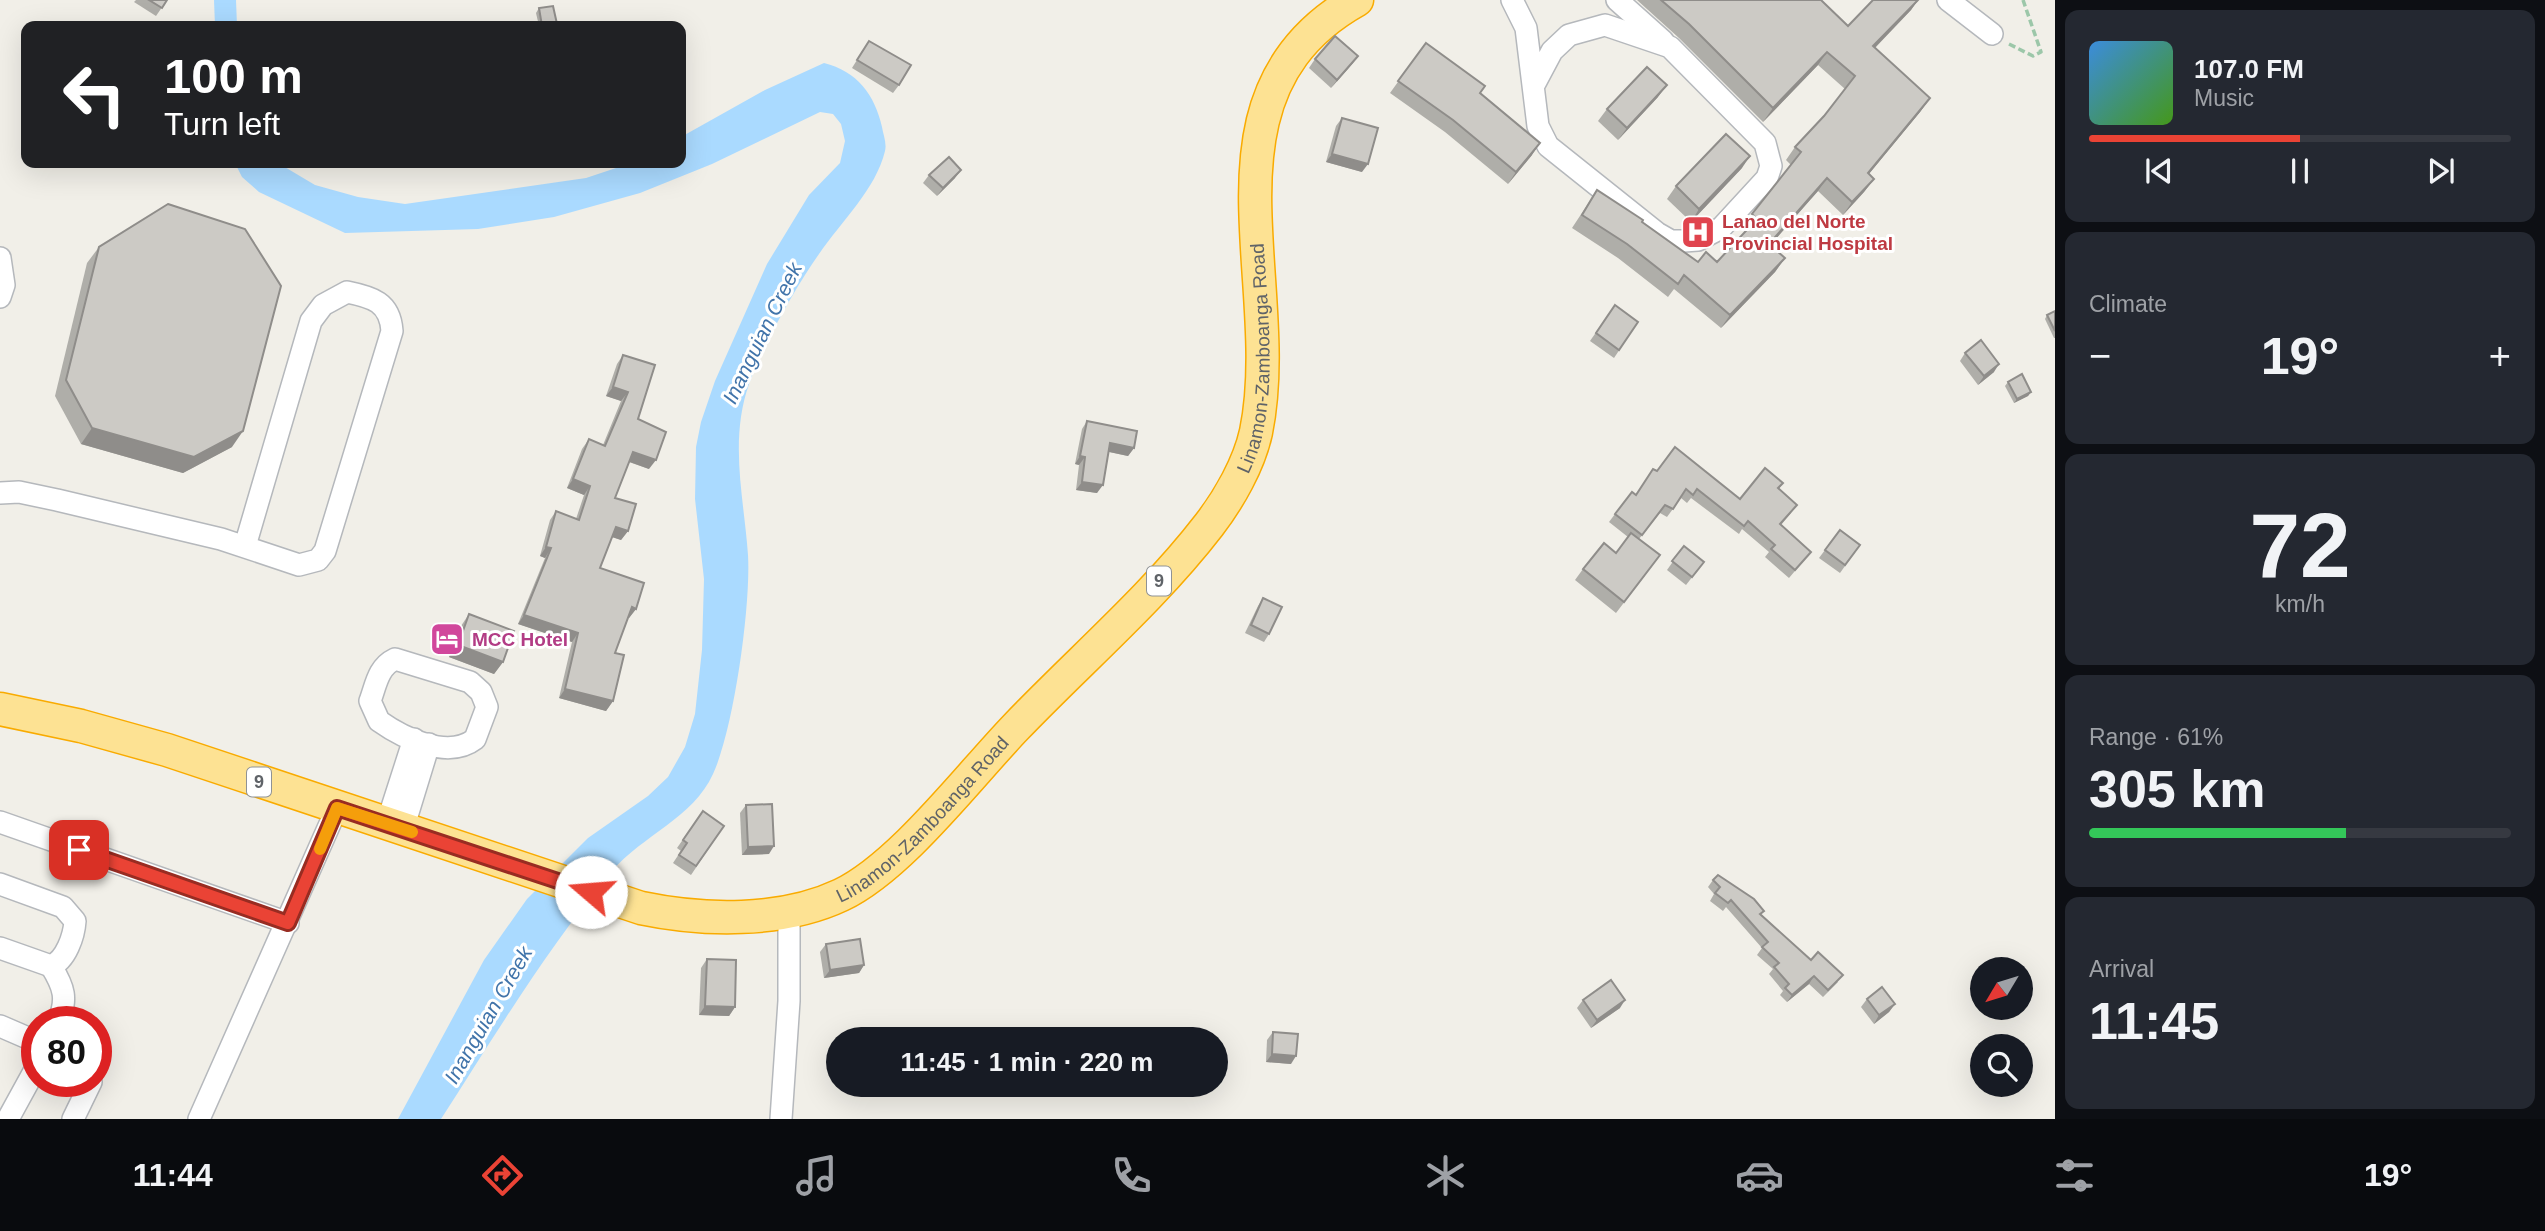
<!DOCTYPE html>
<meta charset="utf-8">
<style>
:root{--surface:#171b24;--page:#242831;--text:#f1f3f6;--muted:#9ea1a6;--line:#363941;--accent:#ea4335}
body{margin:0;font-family:Arial,sans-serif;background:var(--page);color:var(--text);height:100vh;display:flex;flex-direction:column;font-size:26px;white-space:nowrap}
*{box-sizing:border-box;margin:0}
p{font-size:23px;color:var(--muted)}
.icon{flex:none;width:38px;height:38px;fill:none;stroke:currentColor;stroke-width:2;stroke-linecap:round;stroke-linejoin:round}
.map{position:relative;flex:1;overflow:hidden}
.sheet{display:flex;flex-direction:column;gap:10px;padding:10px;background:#0d0f14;width:490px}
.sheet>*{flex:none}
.guide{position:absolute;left:21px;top:21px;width:665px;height:147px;border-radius:14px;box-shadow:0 7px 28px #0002;background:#202124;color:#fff;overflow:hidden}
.needle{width:46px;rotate:232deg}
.controls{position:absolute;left:1970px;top:957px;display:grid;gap:14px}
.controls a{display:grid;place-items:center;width:63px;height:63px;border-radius:50%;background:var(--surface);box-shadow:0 7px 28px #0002;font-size:35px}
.speed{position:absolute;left:21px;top:1006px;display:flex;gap:14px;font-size:35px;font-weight:700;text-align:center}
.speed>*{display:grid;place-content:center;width:91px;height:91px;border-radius:50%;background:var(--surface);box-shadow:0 7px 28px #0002;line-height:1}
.speed .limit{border:10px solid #d22;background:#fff;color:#111}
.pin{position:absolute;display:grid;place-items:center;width:60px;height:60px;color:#fff;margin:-30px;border-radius:14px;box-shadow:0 4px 10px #0006}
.me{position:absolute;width:77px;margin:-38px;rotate:288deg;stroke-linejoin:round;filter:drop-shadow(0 0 5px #0008)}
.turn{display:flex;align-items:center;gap:24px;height:147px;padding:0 28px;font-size:32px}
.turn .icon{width:91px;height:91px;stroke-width:2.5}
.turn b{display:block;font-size:49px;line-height:60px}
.big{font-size:52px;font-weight:700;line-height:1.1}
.sheet .widget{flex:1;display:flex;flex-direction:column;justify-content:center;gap:10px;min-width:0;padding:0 24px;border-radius:14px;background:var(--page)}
.sheet .dial{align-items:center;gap:0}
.dial b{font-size:91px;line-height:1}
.song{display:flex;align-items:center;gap:21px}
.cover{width:84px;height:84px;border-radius:10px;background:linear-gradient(135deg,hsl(210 70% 55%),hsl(100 70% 35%))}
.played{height:7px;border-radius:4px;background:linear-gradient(90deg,var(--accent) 50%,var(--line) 50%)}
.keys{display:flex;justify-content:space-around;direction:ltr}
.heat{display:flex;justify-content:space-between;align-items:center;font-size:38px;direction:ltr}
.charge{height:10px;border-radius:5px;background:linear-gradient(90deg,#34c759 61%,var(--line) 0)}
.trip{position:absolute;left:826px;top:1027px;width:402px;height:70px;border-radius:35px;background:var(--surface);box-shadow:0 7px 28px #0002;font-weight:700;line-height:70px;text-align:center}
.tabs{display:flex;height:112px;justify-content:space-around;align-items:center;background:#090b0e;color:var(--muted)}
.tabs .icon{width:49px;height:49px}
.tabs .selected{color:var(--accent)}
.tabs b{font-size:32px;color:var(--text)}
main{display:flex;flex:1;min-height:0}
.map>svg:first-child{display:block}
.water{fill:#aadaff}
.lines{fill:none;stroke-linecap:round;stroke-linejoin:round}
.minor-casing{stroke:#b5b8bc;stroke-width:24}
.highway-casing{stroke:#f9ab00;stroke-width:35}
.path{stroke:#9cc7a9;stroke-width:3.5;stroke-dasharray:7 3.5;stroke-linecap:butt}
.minor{stroke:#fff;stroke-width:21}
.highway{stroke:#fde293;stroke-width:32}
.wall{fill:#afaea9}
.shaded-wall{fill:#8f8d8a}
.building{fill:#cccac5;stroke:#8f8d8a;stroke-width:2}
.route-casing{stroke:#982c22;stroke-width:18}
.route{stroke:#ea4335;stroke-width:12}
.slow{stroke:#f59e0b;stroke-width:12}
.labels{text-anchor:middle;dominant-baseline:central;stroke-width:6;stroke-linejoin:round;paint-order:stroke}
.shield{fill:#fff;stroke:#8f9295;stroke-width:2}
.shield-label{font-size:18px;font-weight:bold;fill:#5f6368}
.health-label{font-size:19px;font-weight:bold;fill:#be3a42;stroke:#fff;text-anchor:start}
.street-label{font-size:19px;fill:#5f6368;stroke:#fff}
.hotel-label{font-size:19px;font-weight:bold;fill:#b23c85;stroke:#fff;text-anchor:start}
.water-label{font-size:21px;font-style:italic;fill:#4174aa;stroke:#fff}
</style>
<main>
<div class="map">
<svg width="2055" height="1119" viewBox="0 0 2055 1119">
<rect width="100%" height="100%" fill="#f1efe8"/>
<!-- water -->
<g class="water">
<path d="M214,0H236L237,26H215Z"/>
<path d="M824,63C857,71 875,95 882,127C883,134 887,143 885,151C876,189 841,222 819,254C795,288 763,345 749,384C729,441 744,498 748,555C751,605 734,729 713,774C693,818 643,835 612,871C547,948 496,1034 441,1119H398L484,960L527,899L588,838L648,796L668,777L685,747L695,714L702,650L704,579L695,499L696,447L701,422L715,381L767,264L809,195L840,163L845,141L841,124L833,114L820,112L712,164L640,193L554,217L478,229L345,233L259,192L242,177L235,163H278L315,185L358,197L405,204L586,178L631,163H681V137L765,90Z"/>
</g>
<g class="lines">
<!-- minor casing -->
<g class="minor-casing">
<g id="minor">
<path d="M1512,0L1526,28L1538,126L1548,146L1657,233L1671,241H1684L1698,240L1721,228L1767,178L1771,166L1765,143L1670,47L1605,25L1569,35L1552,51L1535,83"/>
<path d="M1617,0L1663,41"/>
<path d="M1948,0L1992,34"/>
<path d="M0,258L4,285L0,297"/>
<path d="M0,493L19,492L57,500L221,539L299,565L318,560L325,551L392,331C390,302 372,297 347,292L323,305L311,321L245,546"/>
<path d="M395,659L470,682L481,692L487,707L475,739C448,760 403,738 379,721L370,701C376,685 378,667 395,659Z"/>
<path d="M0,822L288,923"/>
<path d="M387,823L414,739"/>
<path d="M403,829L429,744"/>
<path d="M0,884L63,907L75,921C74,936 66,960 51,966L0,948"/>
<path d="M51,966C64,987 68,999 58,1022"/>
<path d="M0,1026L37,1042"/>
<path d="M8,1119L37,1066"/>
<path d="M73,1119L91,1082"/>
<path d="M199,1119L337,808"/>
<path d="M781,1119L789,1001V910"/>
</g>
</g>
<!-- highway casing -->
<g class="highway-casing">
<g id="highway">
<path id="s1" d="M0,709L81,726L167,750L641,908C703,921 782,923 841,895C900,867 968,777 1015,728C1079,661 1152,599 1209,525C1229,499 1249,464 1256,432C1287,281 1189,94 1357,0"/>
</g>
</g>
<!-- path -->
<path class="path" d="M2009,44L2033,56L2041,52L2023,0"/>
<!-- minor -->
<use href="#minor" class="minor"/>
<!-- highway -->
<use href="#highway" class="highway"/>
</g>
<!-- wall -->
<g class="wall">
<path d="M136,0H167L156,16L134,2Z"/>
<path d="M1637,0H1821L1848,26L1873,0H1918L1911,10L1875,48L1930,98L1920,112L1869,174L1874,179L1864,192L1843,215L1818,191L1770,245L1785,258L1775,272L1721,328L1674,289L1668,297L1618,258L1572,228L1597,190L1698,262H1717L1746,231L1743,227L1791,165L1786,160L1795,147L1824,116L1845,89L1818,65L1763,122L1679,38Z"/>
<path d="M539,8L557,24L555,26H539L536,13Z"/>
<path d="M869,41L899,85L893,93L852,68Z"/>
<path d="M1426,43L1532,155L1508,184L1445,132L1390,93Z"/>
<path d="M1358,56L1352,64L1331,88L1309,68L1315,59Z"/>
<path d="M1658,97L1618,140L1598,121L1607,109Z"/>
<path d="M1342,118L1362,172L1326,162L1336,126Z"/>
<path d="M1742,168L1691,222L1667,199L1676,186Z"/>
<path d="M929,175L955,178L937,196L923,183Z"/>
<path d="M99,247L232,447L183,473L81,444L55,396L87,263Z"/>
<path d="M1615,305L1638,322L1614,358L1590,341Z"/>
<path d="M2055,311V338H2054L2045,319L2047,315Z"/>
<path d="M1965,353L1994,372L1978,385L1960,361Z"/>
<path d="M623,355L649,469L629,462L615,498L628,531L621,540L612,537L600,568L636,609L629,618H628L615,653L613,701L606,711L559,698L572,642L518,624L545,558L540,556L550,520L556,511L576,519L584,495L567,488L582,449L589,439L603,445L621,401L606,396L617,364Z"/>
<path d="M2008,382L2031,392L2028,396L2014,403L2005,386Z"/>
<path d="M1087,421L1134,448L1128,456L1109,452L1097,493L1076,490L1079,465L1075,464L1082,429Z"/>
<path d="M1657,471L1740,499L1783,483L1779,489L1791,513L1781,525L1811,552L1789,578L1765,557L1769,552L1742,529L1739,534L1691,498L1687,503L1681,498L1667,517L1660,513L1639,539L1652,566L1616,613L1575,580L1583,569L1616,553L1628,537L1609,522L1615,514L1635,495Z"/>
<path d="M1840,530L1860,545L1840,573L1819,558Z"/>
<path d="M1684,546L1704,562L1686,585L1667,570Z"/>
<path d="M1263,598L1269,634L1264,642L1245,633L1258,606Z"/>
<path d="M469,614L503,662L494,674L449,657L461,626Z"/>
<path d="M746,805L769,854L742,855L740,813Z"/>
<path d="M703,811L724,826L691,875L673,863L681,851L677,848Z"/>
<path d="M1713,880L1764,911L1761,915L1811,960L1838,982L1823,997L1809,984L1787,1002L1780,995L1783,991L1769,974L1773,969L1757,955L1762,948L1726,907L1723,911L1710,901L1714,894L1708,887Z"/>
<path d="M826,944L864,965L859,973L824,978L820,952Z"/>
<path d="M707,959L735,1007L729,1016L699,1015L701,968Z"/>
<path d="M1867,999L1895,1004L1889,1012L1874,1024L1861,1007Z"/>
<path d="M1583,1000L1620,1008L1591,1028L1577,1008Z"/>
<path d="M1273,1032L1291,1064L1266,1062L1267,1040Z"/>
</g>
<!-- shaded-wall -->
<g class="shaded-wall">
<path d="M1918,0L1911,10L1864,59L1873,46Z"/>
<path d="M1827,52L1818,65L1763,122L1773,108Z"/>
<path d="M1358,56L1352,64L1331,88L1337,80Z"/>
<path d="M1667,85L1658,97L1618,140L1627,128Z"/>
<path d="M1930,98L1920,112L1858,187L1868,173Z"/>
<path d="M1540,143L1532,155L1508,184L1516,172Z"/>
<path d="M1332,154L1368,164L1362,172L1326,162Z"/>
<path d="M1750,156L1742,168L1691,222L1699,209Z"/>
<path d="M961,170L955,178L937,196L943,188Z"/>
<path d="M1827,178L1818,191L1760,257L1769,244Z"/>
<path d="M1874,179L1864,192L1843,215L1852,202Z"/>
<path d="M1785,258L1775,272L1721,328L1730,315Z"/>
<path d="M1999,364L1994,372L1978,385L1984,376Z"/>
<path d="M613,387L628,392L621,401L606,396Z"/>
<path d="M2031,392L2028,396L2014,403L2017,399Z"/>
<path d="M92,428L243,431L232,447L183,473L81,444Z"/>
<path d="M1110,443L1134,448L1128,456L1105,451Z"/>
<path d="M633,452L656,460L649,469L627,461Z"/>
<path d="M1080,456L1085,457L1079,465L1075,464Z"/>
<path d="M573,479L590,486L584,495L567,488Z"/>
<path d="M1082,482L1103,485L1097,493L1076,490Z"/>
<path d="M616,527L628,531L621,540L609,536Z"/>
<path d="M546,547L551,548L545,558L540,556Z"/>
<path d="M632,607L636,609L629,618L625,617Z"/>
<path d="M524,615L578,633L572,642L518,624Z"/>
<path d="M458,645L503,662L494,674L449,657Z"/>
<path d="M565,689L613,701L606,711L559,698Z"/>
<path d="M774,846L769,854L742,855L748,847Z"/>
<path d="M864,965L859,973L824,978L830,970Z"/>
<path d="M1814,976L1809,984L1787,1002L1792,995Z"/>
<path d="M1625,1000L1620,1008L1591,1028L1597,1020Z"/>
<path d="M1895,1004L1889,1012L1874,1024L1879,1015Z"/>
<path d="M705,1006L735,1007L729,1016L699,1015Z"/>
<path d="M1272,1054L1296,1056L1291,1064L1266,1062Z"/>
</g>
<!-- building -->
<g class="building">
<path d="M149,0H167L162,8Z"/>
<path d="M1661,0H1821L1848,26L1873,0H1918L1873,46L1930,98L1868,173L1874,179L1852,202L1827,178L1769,244L1785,258L1730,315L1684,275L1678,284L1627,244L1582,215L1597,190L1643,220L1642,222L1698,262L1706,252L1717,262L1757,219L1752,214L1801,152L1795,147L1824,116L1855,76L1827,52L1773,108L1689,24Z"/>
<path d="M553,6L557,24L542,26L539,8Z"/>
<path d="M1335,36L1358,56L1337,80L1315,59Z"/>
<path d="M869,41L911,65L899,85L857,60Z"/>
<path d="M1426,43L1485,86L1480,93L1540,143L1516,172L1453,120L1398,81Z"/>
<path d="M1647,67L1667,85L1627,128L1607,109Z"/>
<path d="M1342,118L1378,128L1368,164L1332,154Z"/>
<path d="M1726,134L1750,156L1699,209L1676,186Z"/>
<path d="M949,157L961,170L943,188L929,175Z"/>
<path d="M168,204L245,229L281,286L243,431L194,457L92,428L66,380L99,247Z"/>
<path d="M1615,305L1638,322L1619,350L1596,333Z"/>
<path d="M2055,311V331L2047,315Z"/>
<path d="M1981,340L1999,364L1984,376L1965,353Z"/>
<path d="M623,355L655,365L638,419L666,432L656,460L633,452L615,498L636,504L628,531L616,527L600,568L644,583L636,609L632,607L615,653L624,655L613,701L565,689L578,633L524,615L551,548L546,547L556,511L579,520L590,486L573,479L589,439L605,446L628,392L613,387Z"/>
<path d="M2022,374L2031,392L2017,399L2008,382Z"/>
<path d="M1087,421L1137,431L1134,448L1110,443L1103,485L1082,482L1085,457L1080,456Z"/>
<path d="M1675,447L1740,499L1765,468L1783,483L1778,488L1797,505L1780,524L1811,552L1795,570L1771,549L1775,545L1748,521L1744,526L1697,489L1693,495L1686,489L1673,509L1665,505L1642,535L1615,514L1632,492L1636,495L1653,469L1657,471Z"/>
<path d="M1840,530L1860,545L1845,565L1825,550Z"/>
<path d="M1631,533L1660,555L1624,602L1583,569L1604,543L1616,553Z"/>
<path d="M1684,546L1704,562L1692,577L1672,561Z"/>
<path d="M1263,598L1282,607L1269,634L1251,625Z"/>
<path d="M469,614L514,631L503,662L458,645Z"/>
<path d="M772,804L774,846L748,847L746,805Z"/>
<path d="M703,811L724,826L696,866L679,855L687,843L683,840Z"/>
<path d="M1718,875L1754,899L1764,911L1760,914L1811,960L1818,952L1843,975L1828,990L1814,976L1792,995L1785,988L1789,984L1774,967L1779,963L1762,947L1768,942L1731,900L1728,903L1715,893L1720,887L1713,880Z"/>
<path d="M860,939L864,965L830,970L826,944Z"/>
<path d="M707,959L736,960L735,1007L705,1006Z"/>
<path d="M1611,980L1625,1000L1597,1020L1583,1000Z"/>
<path d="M1882,987L1895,1004L1879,1015L1867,999Z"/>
<path d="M1273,1032L1298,1034L1296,1056L1272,1054Z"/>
</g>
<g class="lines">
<!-- route casing -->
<g class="route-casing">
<path id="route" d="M79,850L288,923L337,808L591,892"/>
</g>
<!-- route -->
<use href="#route" class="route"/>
<!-- slow -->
<path class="slow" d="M320,849L337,808L412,832"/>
</g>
<!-- icons -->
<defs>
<g id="hospital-square" transform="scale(1.75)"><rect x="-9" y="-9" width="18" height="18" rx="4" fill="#e0444e" stroke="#fff"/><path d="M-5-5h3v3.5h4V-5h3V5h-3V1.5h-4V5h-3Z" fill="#fff"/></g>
<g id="hotel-square" transform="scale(1.75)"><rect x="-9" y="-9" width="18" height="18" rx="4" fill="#d1479c" stroke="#fff"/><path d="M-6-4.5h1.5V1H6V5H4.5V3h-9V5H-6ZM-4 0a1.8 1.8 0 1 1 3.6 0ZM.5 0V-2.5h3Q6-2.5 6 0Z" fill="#fff"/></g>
</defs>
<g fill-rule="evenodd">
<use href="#hospital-square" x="1698" y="232"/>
<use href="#hotel-square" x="447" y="639"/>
</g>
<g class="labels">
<!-- shield labels -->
<g class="shield">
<rect x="1147" y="566.5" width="24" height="29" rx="5"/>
<rect x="247" y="767.5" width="24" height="29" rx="5"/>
</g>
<g class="shield-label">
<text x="1159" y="581">9</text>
<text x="259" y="782">9</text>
</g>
<!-- health labels -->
<g class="health-label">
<text x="1722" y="221">Lanao del Norte<tspan x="1722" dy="22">Provincial Hospital</tspan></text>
</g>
<!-- street labels -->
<g class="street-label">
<text stroke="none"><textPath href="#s1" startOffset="1577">Linamon-Zamboanga Road</textPath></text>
<text stroke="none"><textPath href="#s1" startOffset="987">Linamon-Zamboanga Road</textPath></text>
</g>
<!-- hotel labels -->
<g class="hotel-label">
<text x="472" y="639">MCC Hotel</text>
</g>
<!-- water labels -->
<g class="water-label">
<text transform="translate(762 333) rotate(-64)">Inanguian Creek</text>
<text transform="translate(488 1015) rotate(-60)">Inanguian Creek</text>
</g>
</g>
</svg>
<div class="controls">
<a><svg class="needle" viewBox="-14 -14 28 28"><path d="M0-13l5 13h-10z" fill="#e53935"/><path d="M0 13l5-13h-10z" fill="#9ea1a6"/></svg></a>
<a><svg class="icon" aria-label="search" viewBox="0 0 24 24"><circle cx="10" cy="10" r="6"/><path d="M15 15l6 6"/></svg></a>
</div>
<div class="speed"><div class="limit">80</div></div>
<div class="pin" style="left:79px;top:850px;background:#d93025"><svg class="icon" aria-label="arrive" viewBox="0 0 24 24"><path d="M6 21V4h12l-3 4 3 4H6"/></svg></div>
<svg class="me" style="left:591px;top:892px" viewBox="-20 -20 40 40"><circle r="19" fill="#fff"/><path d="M0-13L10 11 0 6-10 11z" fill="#ea4335"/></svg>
<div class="trip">11:45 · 1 min · 220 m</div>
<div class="guide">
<div class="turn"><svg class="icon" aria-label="left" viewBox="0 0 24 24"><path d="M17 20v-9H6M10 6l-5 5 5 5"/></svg><div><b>100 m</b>Turn left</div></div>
</div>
</div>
<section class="sheet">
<div class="widget">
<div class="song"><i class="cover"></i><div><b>107.0 FM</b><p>Music</p></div></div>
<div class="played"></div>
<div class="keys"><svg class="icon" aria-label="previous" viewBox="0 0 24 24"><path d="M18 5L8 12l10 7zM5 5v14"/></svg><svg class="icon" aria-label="pause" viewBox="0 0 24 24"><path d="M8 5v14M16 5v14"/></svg><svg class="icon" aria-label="next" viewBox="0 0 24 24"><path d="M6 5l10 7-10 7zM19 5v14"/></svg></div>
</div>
<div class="widget"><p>Climate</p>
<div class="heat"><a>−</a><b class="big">19°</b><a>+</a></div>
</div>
<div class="widget dial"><b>72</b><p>km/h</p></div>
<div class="widget"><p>Range · 61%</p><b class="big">305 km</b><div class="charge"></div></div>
<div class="widget"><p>Arrival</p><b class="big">11:45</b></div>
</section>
</main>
<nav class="tabs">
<b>11:44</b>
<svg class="icon selected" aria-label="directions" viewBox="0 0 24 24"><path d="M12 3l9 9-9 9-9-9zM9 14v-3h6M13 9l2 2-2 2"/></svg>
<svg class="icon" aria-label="music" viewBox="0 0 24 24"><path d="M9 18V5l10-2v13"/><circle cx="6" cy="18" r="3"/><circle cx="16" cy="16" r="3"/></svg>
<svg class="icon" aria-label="phone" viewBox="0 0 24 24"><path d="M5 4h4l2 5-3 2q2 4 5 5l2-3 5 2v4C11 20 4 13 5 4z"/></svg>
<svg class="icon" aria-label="climate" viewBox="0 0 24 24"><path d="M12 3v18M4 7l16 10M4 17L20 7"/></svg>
<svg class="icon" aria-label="car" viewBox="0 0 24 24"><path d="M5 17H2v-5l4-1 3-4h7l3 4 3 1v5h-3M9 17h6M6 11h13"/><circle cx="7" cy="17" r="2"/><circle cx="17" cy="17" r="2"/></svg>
<svg class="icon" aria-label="filters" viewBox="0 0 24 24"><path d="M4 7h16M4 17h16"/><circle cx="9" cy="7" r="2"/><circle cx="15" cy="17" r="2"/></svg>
<b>19°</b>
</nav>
